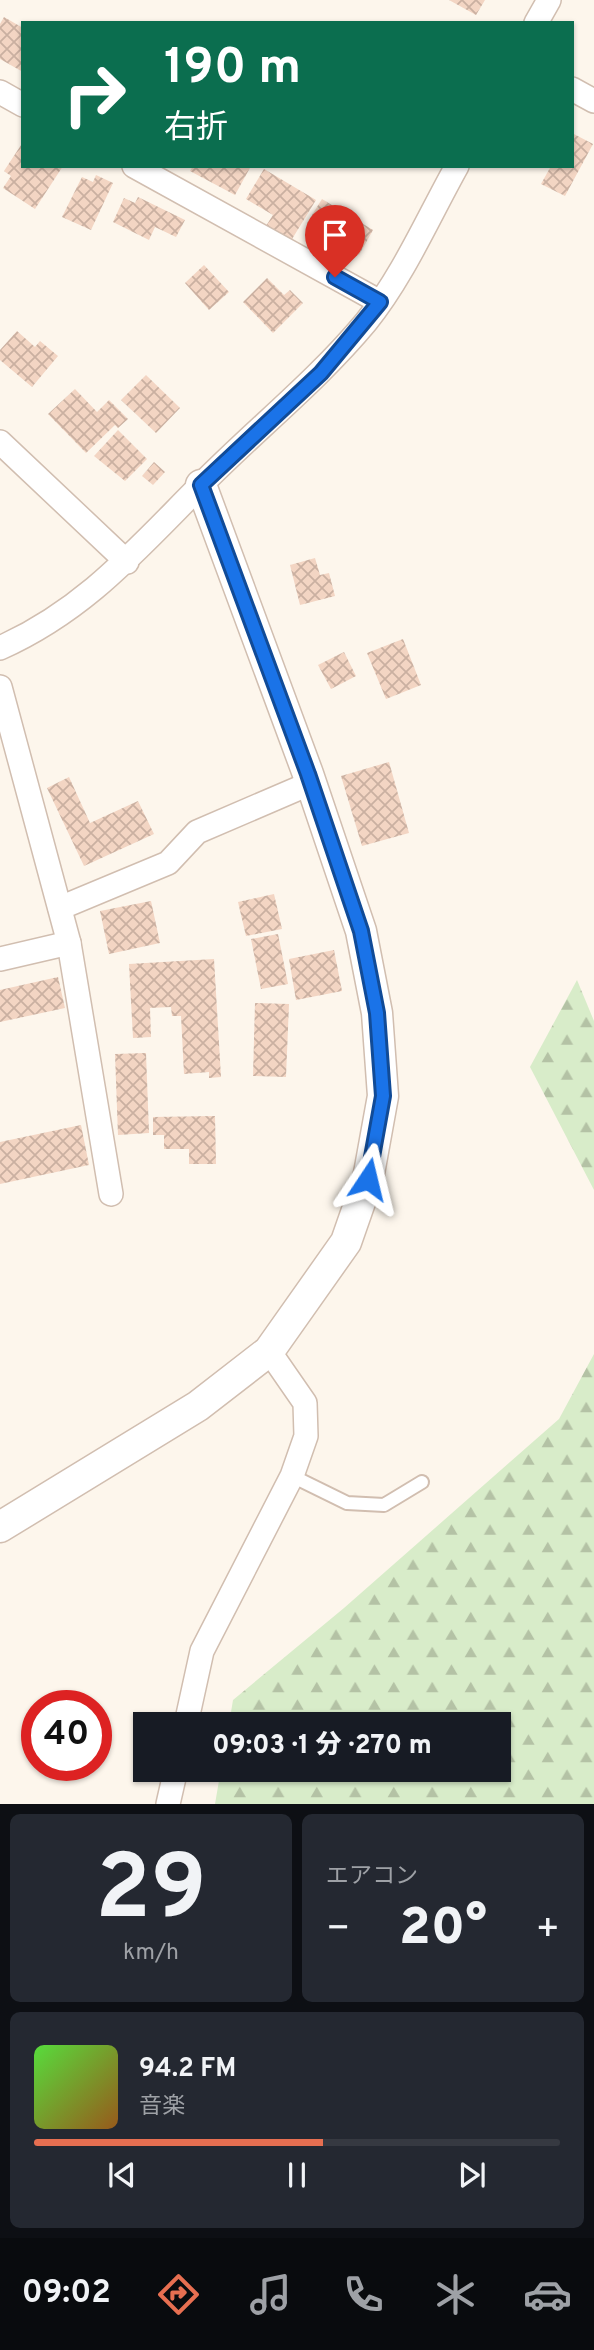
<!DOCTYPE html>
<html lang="ja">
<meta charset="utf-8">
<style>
:root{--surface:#171b24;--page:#242831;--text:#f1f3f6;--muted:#9ea1a6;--line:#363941;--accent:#e76f51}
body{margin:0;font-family:Overpass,"Noto Sans JP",sans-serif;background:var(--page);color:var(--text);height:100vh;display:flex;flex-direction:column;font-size:26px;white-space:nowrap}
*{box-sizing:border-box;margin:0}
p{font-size:23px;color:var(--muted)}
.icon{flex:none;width:38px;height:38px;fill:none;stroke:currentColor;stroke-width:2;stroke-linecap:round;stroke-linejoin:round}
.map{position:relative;height:1804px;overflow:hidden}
.details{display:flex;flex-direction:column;gap:10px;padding:10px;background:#0d0f14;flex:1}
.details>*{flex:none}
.guide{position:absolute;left:21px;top:21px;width:553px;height:147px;border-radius:0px;box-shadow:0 2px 5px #0004;background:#0b6e4f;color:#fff;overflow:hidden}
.speed{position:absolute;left:21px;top:1690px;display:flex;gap:14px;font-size:35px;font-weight:700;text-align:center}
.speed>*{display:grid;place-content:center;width:91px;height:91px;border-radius:50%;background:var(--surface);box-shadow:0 2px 5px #0004;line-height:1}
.speed .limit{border:10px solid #d22;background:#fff;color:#111}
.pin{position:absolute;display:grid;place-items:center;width:60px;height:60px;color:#fff;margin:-72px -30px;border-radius:50% 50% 50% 0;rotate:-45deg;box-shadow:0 0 7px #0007}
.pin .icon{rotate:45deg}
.me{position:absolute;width:77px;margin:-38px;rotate:10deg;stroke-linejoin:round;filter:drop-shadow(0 0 5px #0008)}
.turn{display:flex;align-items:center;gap:24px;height:147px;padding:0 28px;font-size:32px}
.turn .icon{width:91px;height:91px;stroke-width:2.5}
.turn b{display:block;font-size:49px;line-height:60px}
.big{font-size:52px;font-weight:800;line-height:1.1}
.details .tile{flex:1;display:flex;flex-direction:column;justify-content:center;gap:10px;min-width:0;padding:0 24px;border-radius:10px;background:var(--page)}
.details .dial{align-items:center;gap:0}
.dial b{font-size:91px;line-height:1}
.song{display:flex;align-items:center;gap:21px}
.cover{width:84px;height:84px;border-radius:10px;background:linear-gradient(135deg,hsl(110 70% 55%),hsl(30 70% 35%))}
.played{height:7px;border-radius:4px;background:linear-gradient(90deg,var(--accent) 55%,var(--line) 55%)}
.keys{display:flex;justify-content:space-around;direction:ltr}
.heat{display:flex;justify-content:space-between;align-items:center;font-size:38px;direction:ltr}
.details .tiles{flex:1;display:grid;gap:10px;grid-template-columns:1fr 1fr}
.tile:last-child{grid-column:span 2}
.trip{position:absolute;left:133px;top:1712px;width:378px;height:70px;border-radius:0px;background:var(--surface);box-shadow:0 2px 5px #0004;font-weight:800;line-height:70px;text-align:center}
.dock{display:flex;height:112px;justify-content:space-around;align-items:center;background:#090b0e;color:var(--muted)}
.dock .icon{width:49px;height:49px}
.dock .selected{color:var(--accent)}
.dock b{font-size:32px;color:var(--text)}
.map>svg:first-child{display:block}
.forest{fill:url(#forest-firs)}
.building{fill:url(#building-cross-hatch)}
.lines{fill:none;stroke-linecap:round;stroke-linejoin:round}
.service-casing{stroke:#d1beb0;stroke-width:16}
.minor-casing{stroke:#d1beb0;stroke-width:26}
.tertiary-casing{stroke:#d1beb0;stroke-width:33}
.service{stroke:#fff;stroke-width:12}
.minor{stroke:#fff;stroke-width:23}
.tertiary{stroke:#fff;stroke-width:30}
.route-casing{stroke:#114b97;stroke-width:18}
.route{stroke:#1a73e8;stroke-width:12}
</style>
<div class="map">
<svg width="594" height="1804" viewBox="0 0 594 1804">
<defs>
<pattern id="forest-firs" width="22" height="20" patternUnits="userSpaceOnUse" patternTransform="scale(1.75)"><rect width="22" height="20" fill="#d8ecc9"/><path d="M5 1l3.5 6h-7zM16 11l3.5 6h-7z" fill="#b4c2a5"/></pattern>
<pattern id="building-cross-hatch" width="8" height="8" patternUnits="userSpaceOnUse" patternTransform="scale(1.75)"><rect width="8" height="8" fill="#f3d5c3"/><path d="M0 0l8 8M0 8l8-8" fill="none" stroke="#cab0a1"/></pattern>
</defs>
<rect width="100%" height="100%" fill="#fdf6ec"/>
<!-- forest -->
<g class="forest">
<path d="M577,980L594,1021V1190L530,1067Z"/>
<path d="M594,1354V1804H215L221,1769H499V1724H229L233,1700L344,1608L559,1419Z"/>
</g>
<!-- building -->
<g class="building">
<path d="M449,0H485L476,15Z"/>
<path d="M4,17L23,28V72L0,59V24Z"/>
<path d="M572,133L593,144L565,196L541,184L551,166H572Z"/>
<path d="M23,142V166H63L35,209L3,188L11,176L4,171Z"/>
<path d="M193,166H251L235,195L190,171Z"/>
<path d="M264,169L316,200L289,244L264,229L273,215L246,199Z"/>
<path d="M96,175L113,183L91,230L62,217L82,177L93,182Z"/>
<path d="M138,197L185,220L176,237L155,227L149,240L113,222L124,198L135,203Z"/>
<path d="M322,199L373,230L359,255L307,223Z"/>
<path d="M204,265L229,292L209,310L185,283Z"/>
<path d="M267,278L284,295L290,290L303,303L273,333L243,302Z"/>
<path d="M17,331L35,347L40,341L58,356L32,387L0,360V350Z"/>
<path d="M146,375L180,408L156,433L121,400Z"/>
<path d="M75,389L97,412L109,400L128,419L118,428L115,425L86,453L48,414Z"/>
<path d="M118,430L147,459L125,481L94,456Z"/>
<path d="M154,462L165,472L153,485L142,476Z"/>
<path d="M315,558L320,575L329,573L335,596L300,605L290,565Z"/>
<path d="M403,639L421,685L386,699L367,653Z"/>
<path d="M344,652L356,676L331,689L318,665Z"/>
<path d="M389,762L409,833L362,846L341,776Z"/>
<path d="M69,777L90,823L138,801L154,834L84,866L47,788Z"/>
<path d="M274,894L282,929L246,936L238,902Z"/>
<path d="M151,901L160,943L109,954L100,911Z"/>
<path d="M278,934L288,984L261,989L251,939Z"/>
<path d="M334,950L342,991L296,1000L289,959Z"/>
<path d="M214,959L221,1077L209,1078V1072L184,1074L181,1016H172L171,1007L150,1008L151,1037L133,1038L129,964Z"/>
<path d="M58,977L65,1008L0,1022V990Z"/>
<path d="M255,1003L289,1004L286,1077L253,1076Z"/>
<path d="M146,1053L149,1133L118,1135L115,1054Z"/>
<path d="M215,1116L216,1164H189V1149H164V1135H153V1117Z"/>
<path d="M81,1125L89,1165L0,1184V1142Z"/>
</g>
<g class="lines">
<!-- service casing -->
<g class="service-casing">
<path id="service" d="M292,1476L347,1503L384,1505L422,1482"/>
</g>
<!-- minor casing -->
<g class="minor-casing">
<g id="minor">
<path d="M536,23L549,0"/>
<path d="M572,89L594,101"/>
<path d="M0,92L23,105"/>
<path d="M134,166L380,302"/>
<path d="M0,442L127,562"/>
<path d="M0,648C85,610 136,550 200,486C255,430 316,382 366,322C403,276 428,218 457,166"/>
<path d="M0,687L69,943L111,1194"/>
<path d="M60,908L168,863L197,832L311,783"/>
<path d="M0,959L69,943"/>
<path d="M186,1724L202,1651L292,1476L306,1436L305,1403L269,1351"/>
<path d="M168,1804L176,1769"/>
</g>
</g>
<!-- tertiary casing -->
<g class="tertiary-casing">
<path id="tertiary" d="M0,1527L198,1406L269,1351L346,1242L368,1179L383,1096L377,1013L361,931L308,774L201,485"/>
</g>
<!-- service -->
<use href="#service" class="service"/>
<!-- minor -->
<use href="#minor" class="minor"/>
<!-- tertiary -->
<use href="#tertiary" class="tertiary"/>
</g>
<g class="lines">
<!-- route casing -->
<g class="route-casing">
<path id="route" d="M335,277L380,302L321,373L201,485L308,774L361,931L377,1013L383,1096L368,1179"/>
</g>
<!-- route -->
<use href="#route" class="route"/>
</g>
</svg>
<div class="speed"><div class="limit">40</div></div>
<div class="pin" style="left:335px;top:277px;background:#d93025"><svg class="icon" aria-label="arrive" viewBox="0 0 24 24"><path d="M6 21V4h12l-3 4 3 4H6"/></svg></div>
<svg class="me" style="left:368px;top:1179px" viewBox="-20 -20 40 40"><path d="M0-17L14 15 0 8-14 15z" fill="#1a73e8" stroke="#fff" stroke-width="4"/></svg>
<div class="trip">09:03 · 1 分 · 270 m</div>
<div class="guide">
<div class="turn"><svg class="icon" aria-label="right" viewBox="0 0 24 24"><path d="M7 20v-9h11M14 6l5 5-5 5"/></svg><div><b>190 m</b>右折</div></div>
</div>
</div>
<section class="details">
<div class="tiles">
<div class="tile dial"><b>29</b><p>km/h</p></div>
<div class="tile"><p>エアコン</p>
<div class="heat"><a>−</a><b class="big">20°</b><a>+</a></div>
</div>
<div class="tile">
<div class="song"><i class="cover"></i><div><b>94.2 FM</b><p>音楽</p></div></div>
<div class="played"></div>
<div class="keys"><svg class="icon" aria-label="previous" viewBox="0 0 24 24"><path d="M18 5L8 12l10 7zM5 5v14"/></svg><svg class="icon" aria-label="pause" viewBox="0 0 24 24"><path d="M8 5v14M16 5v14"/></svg><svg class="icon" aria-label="next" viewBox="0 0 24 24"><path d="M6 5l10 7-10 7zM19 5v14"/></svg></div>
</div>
</div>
</section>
<nav class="dock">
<b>09:02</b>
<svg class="icon selected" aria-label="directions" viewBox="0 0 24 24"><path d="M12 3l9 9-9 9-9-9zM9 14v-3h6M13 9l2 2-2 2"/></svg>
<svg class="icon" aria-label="music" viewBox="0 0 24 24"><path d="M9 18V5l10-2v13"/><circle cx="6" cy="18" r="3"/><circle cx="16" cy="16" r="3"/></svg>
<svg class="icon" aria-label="phone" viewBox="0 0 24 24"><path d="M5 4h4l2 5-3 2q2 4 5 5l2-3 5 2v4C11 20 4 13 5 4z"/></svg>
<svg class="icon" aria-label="climate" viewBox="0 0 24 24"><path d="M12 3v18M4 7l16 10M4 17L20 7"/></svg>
<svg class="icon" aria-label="car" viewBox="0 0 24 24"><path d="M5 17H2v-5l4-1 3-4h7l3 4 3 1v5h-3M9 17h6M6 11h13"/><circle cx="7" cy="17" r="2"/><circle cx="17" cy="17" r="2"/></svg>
</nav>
